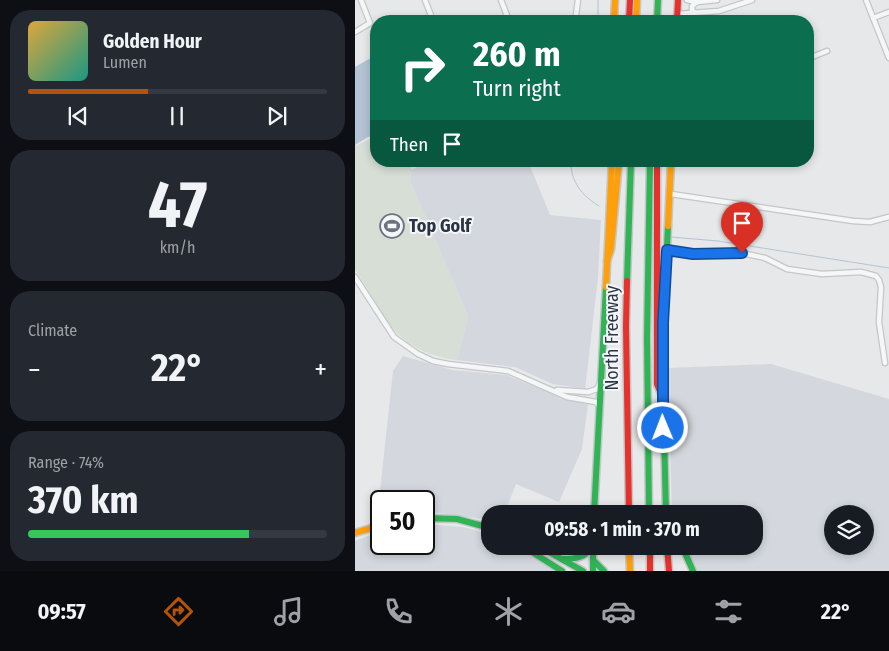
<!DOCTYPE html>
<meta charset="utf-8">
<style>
:root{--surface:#171b24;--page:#242831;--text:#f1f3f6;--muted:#9ea1a6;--line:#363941;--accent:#b45309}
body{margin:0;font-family:"Fira Sans Condensed",sans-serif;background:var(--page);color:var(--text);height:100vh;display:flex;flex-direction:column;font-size:19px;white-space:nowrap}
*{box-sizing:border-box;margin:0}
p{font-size:16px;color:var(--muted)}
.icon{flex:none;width:28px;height:28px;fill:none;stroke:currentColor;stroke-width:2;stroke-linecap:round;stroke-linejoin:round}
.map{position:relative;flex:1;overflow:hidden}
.drawer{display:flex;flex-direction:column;gap:10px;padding:10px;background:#0d0f14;width:355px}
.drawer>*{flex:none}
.guide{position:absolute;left:15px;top:15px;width:444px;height:152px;border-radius:20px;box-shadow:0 2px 8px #0003;background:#0b6e4f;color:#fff;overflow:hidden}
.controls{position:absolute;left:469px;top:505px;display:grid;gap:10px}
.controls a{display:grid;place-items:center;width:50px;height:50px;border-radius:50%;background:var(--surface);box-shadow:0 2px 8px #0003;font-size:25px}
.speed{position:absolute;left:15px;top:490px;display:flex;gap:10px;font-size:25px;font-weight:700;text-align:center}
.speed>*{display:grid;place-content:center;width:65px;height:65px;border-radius:50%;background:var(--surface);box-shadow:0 2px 8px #0003;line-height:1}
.speed .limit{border:2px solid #111;border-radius:8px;background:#fff;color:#111}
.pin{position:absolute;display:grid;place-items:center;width:42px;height:42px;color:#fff;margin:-51px -21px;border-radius:50% 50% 50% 0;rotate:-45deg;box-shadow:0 0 5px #0007}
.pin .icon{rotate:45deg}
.me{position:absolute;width:55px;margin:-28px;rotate:359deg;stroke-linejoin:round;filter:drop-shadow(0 0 4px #0008)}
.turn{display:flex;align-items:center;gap:18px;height:105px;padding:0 20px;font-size:22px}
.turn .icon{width:65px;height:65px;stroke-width:2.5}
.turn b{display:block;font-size:35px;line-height:42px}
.then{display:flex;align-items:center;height:48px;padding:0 20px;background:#0003;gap:10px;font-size:19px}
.big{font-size:38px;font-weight:700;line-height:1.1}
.drawer .card{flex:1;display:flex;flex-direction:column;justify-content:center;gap:8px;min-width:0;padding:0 18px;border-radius:20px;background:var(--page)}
.drawer .dial{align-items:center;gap:0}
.dial b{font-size:65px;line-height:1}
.song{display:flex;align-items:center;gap:15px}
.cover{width:60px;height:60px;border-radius:8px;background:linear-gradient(135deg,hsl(40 70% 55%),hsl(170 70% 35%))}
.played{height:5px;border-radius:2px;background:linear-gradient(90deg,var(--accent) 40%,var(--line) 40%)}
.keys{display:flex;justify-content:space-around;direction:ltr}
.heat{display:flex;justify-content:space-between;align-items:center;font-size:28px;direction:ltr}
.charge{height:8px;border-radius:4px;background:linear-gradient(90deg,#34c759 74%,var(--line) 0)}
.trip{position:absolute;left:126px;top:505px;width:282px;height:50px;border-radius:20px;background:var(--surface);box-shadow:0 2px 8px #0003;font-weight:700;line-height:50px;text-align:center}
.tab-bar{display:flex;height:80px;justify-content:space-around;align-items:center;background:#090b0e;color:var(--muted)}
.tab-bar .icon{width:35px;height:35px}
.tab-bar .active{color:var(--accent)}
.tab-bar b{font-size:22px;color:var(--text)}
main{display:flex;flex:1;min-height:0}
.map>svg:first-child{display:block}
.built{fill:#d4d7dd;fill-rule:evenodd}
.green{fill:#d6ded6}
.water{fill:#b4c4d5}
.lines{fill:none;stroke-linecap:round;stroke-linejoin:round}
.stream{stroke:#b4c4d5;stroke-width:1}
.street-casing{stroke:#c4c6c8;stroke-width:7}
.fast-casing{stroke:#c4c6c8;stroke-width:9}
.slow-casing{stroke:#c4c6c8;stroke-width:9}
.jam-casing{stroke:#c4c6c8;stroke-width:9}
.street{stroke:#f5f6f7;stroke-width:4.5}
.fast{stroke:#30b455;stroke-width:6}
.slow{stroke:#ff9f0a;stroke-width:6}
.jam{stroke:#e5322d;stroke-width:6}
.route-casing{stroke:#114b97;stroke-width:12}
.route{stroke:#1a73e8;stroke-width:9}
.labels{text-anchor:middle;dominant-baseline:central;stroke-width:4;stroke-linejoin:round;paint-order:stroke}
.poi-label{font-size:18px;font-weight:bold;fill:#2b3445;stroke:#f4f6f9;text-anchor:start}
.street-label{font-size:18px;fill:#2b3445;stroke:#f4f6f9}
</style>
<main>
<section class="drawer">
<div class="card">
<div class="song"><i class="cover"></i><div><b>Golden Hour</b><p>Lumen</p></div></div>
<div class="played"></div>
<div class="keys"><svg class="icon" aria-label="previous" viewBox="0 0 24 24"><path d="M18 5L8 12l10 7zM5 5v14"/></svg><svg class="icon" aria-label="pause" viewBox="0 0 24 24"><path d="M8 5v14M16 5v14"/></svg><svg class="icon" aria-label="next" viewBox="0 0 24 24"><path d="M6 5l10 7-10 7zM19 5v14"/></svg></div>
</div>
<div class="card dial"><b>47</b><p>km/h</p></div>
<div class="card"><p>Climate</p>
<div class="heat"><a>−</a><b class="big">22°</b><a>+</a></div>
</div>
<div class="card"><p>Range · 74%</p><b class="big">370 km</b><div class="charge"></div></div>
</section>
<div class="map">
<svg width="534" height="571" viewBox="0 0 534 571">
<rect width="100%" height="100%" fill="#e6e8ea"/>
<!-- built -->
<g class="built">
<path d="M75,161H173L195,215L246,220L243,278L230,389L198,384L160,367L102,360L113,316L55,181L56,170Z"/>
<path d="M48,356L97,370L151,375L186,389L207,399L233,404L227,449L204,502L161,484L149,514H135V520L69,511V501H26V517L22,518L38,371Z"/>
<path d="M416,364L534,399V571H341L330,546H400V514H317L313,368ZM478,514H510V546H478Z"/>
<path d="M69,524L108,527L135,534V546H160L199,571H0V541L26,531V544H69Z"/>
</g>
<!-- green -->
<path class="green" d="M21,136V161H57L55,181L113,316L102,360C74,357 47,344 31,319C20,303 12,286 0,270V146Z"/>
<!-- water -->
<path class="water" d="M21,55V135L13,137L0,145V67Z"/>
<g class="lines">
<!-- stream -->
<g class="stream">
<path d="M243,21V0"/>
<path d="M216,161C215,181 227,196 244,206"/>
<path d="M316,237L363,241L534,268"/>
</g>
<!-- street casing -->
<g class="street-casing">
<g id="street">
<path d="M70,0L77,18"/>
<path d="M146,0L154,21"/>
<path d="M332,0L342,2L362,0"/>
<path d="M511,0L534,58"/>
<path d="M340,13L337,10V6L342,2"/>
<path d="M322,14L364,11L397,0"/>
<path d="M518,18L534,12"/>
<path d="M219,21L221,15L223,0"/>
<path d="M0,32L15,23L6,0"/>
<path d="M452,59L472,51"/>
<path d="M316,194L498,221L515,222L534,217"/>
<path d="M312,250L338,254L387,253L410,258L432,269L467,274L506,272L521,276L524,280L526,287L524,322L530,363"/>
<path d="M0,277L39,337L63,354L78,361L93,364L153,371L212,397L241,402L245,407"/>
<path d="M202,390L233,392L242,389L245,383"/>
</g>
</g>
<!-- fast casing -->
<g class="fast-casing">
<g id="fast">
<path d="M302,21L303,0"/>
<path d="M272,281L276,161"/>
<path d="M239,514L251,287"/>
<path d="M294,514L292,338L295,161"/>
<path d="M311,514L307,348L313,226"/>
<path d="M69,518L102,519L135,528"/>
<path d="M173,546L177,552L207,571"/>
<path d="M183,546L228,571"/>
<path d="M327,546L338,571"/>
<path d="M238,547V571"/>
<path d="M207,559C220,559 230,558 238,546"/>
<path d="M238,560L249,571"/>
</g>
</g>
<!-- slow casing -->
<g class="slow-casing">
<g id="slow">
<path d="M259,21L260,0"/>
<path d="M281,21L282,0"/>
<path d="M313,226L316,161"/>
<path d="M252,261L256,249L264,161"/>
<path d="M251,287L257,161"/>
<path d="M0,533L26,525"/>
<path d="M274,546L275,571"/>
</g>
</g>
<!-- jam casing -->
<g class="jam-casing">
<g id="jam">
<path d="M274,21L275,0"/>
<path d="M322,21L323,0"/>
<path d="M302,161V384L307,396"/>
<path d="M272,281L271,326L274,514"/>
<path d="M295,546V571"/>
<path d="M312,546L314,571"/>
</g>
</g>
<!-- street -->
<use href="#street" class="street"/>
<!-- fast -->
<use href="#fast" class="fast"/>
<!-- slow -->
<use href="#slow" class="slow"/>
<!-- jam -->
<use href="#jam" class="jam"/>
</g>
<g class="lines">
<!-- route casing -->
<g class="route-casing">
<path id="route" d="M308,428V323L312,250L338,254L387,253"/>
</g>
<!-- route -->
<use href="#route" class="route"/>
</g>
<!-- icons -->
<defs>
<g id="stadium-ring" transform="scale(1.25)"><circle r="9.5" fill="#f4f6f9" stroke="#6c737f" stroke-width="1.5"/><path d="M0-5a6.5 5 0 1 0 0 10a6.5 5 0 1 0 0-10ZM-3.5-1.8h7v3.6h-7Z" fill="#6c737f"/></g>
</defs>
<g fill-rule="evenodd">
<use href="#stadium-ring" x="37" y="226"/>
</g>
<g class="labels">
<!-- poi labels -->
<g class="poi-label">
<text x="54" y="226">Top Golf</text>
</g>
<!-- street labels -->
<g class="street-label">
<text transform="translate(257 338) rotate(-90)">North Freeway</text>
</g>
</g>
</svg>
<div class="controls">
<a><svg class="icon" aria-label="layers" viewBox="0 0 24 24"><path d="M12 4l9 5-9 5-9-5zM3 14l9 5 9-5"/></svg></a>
</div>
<div class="speed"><div class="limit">50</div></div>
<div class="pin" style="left:387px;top:253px;background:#d93025"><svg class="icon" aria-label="arrive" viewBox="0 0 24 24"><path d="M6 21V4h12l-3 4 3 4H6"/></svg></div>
<svg class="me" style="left:308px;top:428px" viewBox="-20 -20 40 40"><circle r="17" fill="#1a73e8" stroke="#fff" stroke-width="3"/><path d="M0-11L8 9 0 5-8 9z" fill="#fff"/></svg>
<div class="trip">09:58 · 1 min · 370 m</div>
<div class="guide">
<div class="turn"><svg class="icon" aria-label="right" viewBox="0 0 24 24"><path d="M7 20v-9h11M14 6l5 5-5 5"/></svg><div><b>260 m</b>Turn right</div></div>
<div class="then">Then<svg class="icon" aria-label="arrive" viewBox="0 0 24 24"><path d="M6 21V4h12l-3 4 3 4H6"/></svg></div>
</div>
</div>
</main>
<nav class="tab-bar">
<b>09:57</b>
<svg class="icon active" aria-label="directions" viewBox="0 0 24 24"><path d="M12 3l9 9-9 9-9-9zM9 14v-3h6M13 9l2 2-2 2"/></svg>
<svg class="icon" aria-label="music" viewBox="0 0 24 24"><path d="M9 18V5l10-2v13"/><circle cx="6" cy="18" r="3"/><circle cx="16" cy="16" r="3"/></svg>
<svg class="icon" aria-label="phone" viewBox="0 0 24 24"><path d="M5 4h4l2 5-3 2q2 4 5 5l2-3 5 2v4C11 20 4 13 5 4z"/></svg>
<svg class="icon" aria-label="climate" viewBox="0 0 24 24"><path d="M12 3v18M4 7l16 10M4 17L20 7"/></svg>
<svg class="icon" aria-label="car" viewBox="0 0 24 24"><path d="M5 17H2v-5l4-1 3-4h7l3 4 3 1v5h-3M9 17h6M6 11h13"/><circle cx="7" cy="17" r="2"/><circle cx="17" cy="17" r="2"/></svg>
<svg class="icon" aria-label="filters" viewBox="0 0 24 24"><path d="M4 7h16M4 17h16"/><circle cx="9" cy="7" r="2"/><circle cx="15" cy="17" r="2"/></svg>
<b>22°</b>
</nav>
